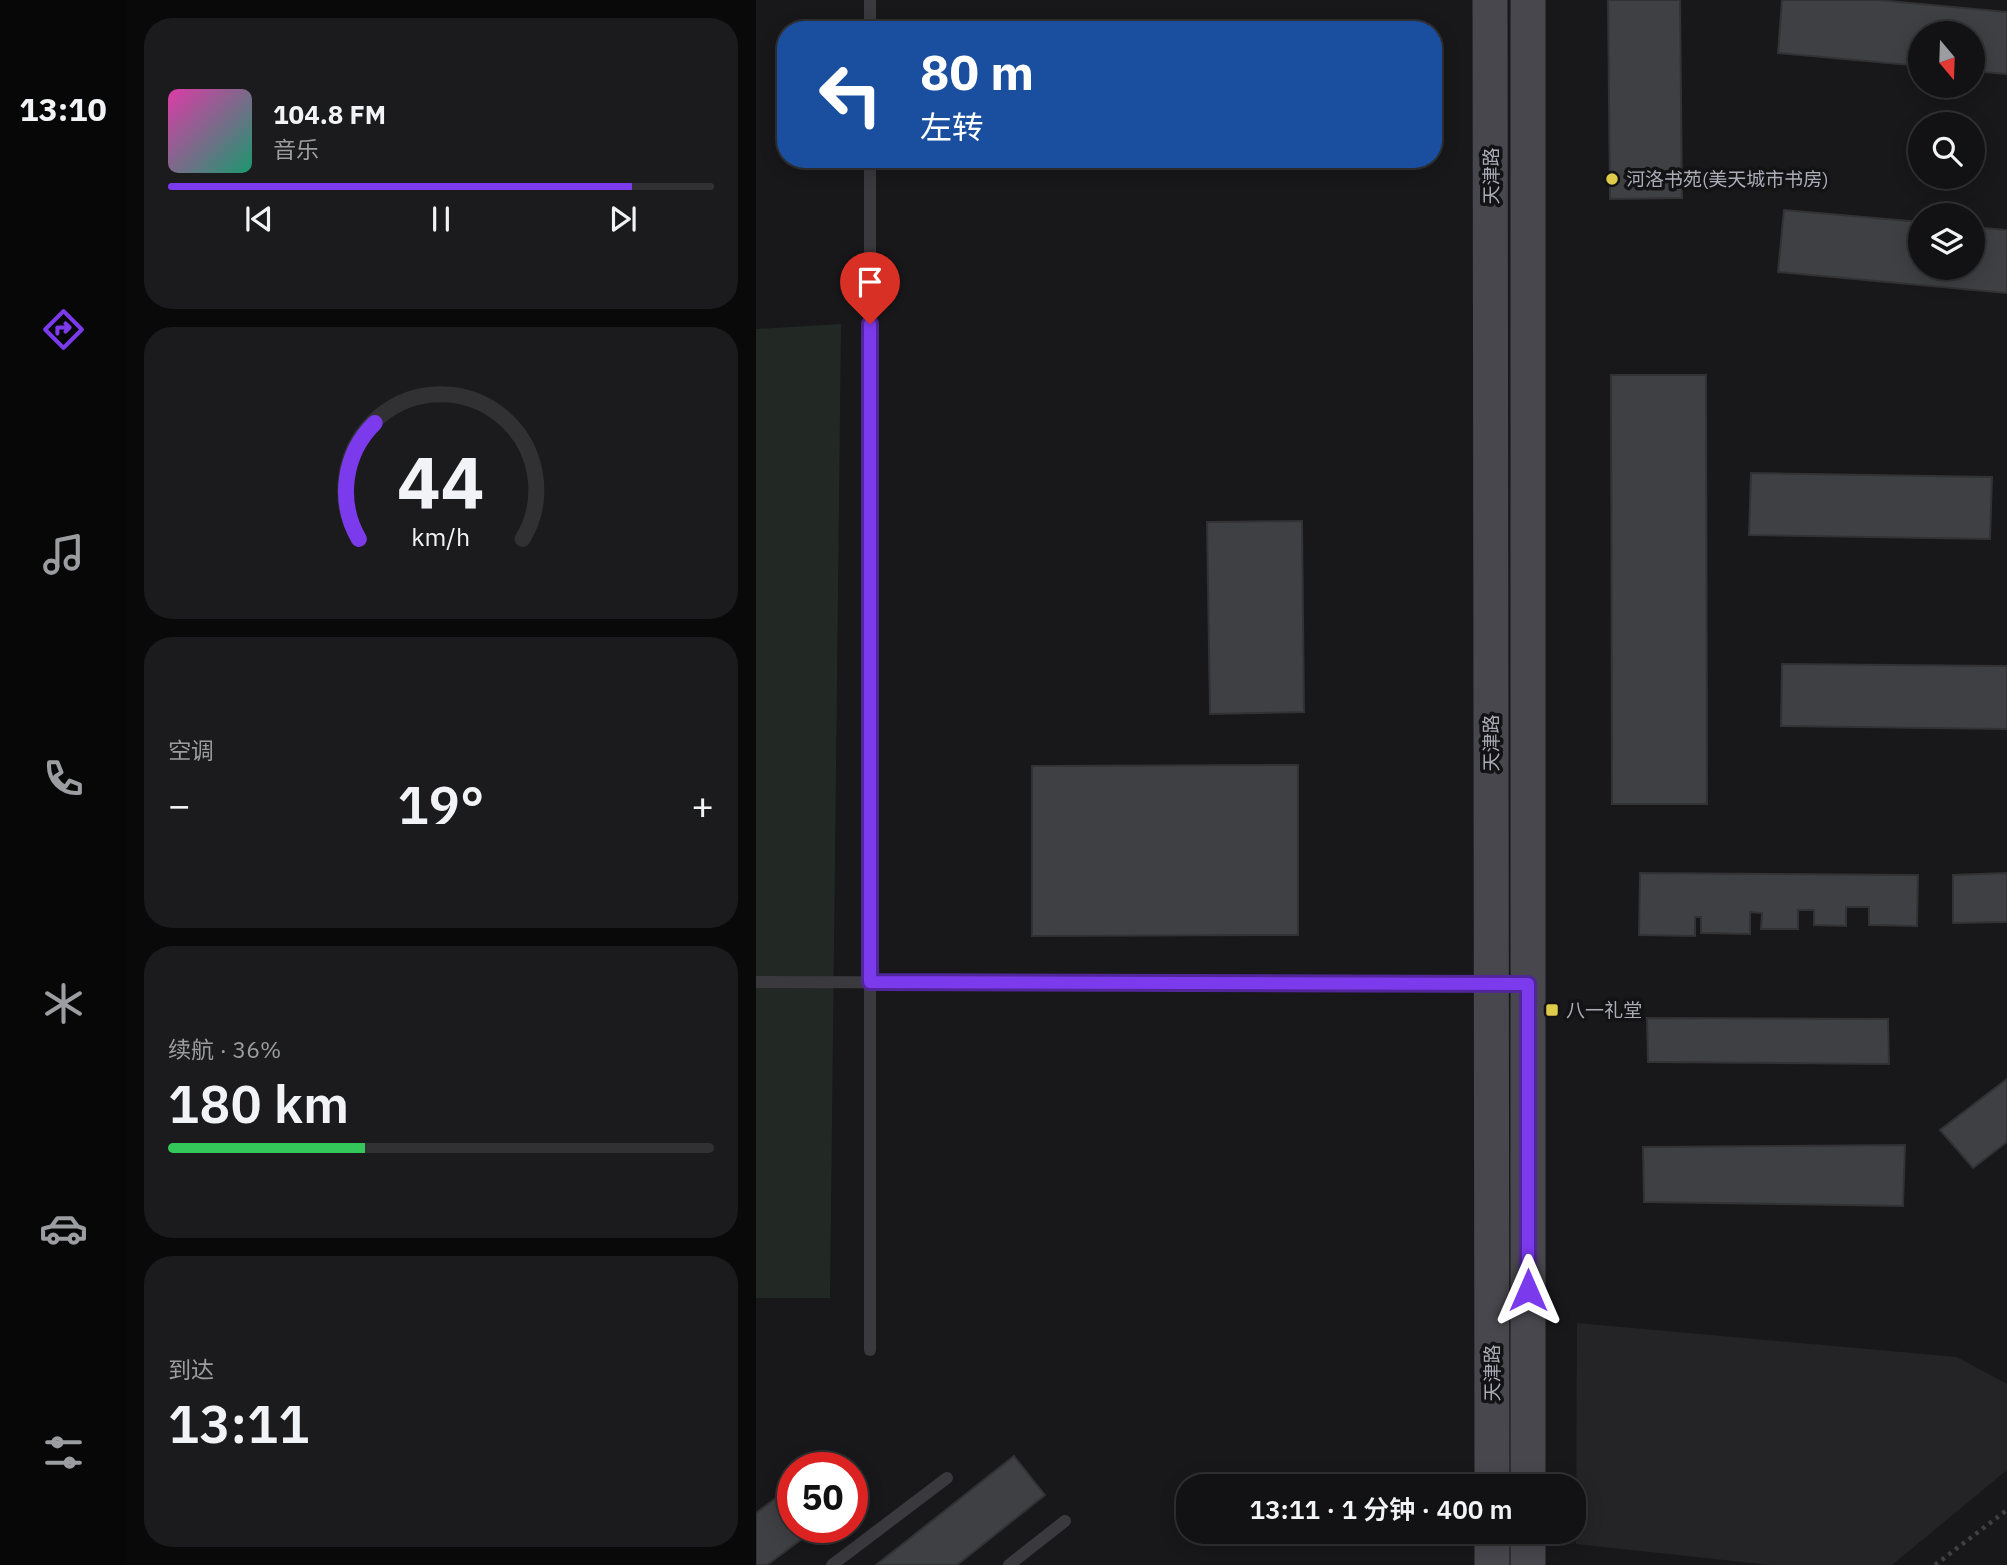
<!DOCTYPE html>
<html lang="zh">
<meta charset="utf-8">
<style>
:root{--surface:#121113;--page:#1b1a1c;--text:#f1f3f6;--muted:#9c9da0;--line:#313133;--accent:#7c3aed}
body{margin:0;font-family:"IBM Plex Sans","Noto Sans SC",sans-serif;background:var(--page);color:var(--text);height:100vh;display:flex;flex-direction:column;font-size:26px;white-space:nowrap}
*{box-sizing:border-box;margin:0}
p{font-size:23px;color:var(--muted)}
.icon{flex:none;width:38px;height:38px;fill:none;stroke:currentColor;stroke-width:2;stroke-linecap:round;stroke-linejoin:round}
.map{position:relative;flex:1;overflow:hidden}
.panel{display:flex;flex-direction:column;gap:18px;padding:18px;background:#0a090a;width:630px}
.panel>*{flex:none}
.banner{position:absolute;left:21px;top:21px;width:665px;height:147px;border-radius:28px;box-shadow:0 4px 18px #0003,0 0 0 2px var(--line);background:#1a4fa0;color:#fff;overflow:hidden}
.needle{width:46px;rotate:161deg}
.fabs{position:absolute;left:1152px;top:21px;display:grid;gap:14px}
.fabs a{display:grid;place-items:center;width:77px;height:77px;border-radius:50%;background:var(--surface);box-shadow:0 4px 18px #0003,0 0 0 2px var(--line);font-size:35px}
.speed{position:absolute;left:21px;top:1452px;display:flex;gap:14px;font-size:35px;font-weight:700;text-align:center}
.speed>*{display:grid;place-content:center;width:91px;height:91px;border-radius:50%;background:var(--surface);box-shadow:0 4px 18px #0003,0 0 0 2px var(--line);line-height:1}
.speed .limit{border:10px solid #d22;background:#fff;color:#111}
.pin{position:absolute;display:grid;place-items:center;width:60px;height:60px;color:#fff;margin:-72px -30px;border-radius:50% 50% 50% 0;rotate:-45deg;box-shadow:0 0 7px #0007}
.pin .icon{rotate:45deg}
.me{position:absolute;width:77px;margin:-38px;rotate:0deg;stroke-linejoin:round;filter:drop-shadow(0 0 5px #0008)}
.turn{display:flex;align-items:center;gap:24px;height:147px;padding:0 28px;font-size:32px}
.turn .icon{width:91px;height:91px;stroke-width:2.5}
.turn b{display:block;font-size:49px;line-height:60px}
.big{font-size:52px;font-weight:600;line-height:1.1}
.panel .tile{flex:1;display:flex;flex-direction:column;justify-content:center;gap:10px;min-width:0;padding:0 24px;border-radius:28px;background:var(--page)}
.panel .dial{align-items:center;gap:0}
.dial svg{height:182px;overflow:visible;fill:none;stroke:var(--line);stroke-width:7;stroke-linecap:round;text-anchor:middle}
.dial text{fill:var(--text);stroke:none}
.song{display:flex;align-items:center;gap:21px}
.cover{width:84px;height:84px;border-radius:10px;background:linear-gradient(135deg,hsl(320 70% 55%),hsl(160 70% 35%))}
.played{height:7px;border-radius:4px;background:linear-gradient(90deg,var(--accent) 85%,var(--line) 85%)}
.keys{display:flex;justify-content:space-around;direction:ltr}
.heat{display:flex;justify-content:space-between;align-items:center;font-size:38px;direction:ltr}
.charge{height:10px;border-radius:5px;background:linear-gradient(90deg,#34c759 36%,var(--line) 0)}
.trip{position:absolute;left:420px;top:1474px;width:410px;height:70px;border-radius:28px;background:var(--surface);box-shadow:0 4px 18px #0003,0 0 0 2px var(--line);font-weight:600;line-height:70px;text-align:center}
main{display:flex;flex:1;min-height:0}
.tab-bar{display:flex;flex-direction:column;width:126px;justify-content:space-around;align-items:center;background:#070708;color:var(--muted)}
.tab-bar .icon{width:49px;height:49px}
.tab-bar .on{color:var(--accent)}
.tab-bar b{font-size:32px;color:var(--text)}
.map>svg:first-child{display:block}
.built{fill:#242426}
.green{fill:#222924}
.building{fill:#3f4043;stroke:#323235;stroke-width:2}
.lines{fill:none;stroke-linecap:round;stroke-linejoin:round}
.path{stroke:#3f3f45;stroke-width:4.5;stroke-dasharray:3.5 5;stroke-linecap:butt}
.lane{stroke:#39393e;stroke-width:12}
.secondary{stroke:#47474d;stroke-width:35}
.route-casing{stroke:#51269a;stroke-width:18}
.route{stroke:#7c3aed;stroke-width:12}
.poi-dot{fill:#decb4a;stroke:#131214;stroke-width:2.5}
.labels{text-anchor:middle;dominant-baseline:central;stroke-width:7;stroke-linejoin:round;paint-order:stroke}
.street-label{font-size:19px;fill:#abacb7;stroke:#131214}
.poi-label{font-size:19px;fill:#abacb7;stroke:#131214;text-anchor:start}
</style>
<main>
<nav class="tab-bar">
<b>13:10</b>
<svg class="icon on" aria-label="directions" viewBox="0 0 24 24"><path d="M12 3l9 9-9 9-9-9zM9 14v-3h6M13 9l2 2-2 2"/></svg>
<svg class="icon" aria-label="music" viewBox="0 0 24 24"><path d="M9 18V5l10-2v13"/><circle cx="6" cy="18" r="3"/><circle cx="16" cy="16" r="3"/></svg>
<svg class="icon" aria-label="phone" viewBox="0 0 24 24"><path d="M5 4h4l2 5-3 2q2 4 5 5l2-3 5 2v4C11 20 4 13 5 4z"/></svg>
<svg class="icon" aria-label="climate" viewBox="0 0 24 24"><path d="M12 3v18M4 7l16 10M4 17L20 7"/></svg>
<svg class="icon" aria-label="car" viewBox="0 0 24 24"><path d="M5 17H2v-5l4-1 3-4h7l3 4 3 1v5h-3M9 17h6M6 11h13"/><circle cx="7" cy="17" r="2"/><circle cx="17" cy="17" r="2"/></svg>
<svg class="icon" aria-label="filters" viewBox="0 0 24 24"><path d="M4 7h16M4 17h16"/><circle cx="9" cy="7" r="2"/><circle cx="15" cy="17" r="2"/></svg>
</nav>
<section class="panel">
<div class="tile">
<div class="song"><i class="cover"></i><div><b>104.8 FM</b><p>音乐</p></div></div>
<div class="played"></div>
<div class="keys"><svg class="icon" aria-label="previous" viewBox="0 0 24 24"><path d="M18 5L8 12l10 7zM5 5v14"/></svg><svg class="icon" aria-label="pause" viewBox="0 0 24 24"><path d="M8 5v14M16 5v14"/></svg><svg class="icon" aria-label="next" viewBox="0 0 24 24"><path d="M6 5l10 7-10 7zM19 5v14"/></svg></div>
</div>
<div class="tile dial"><svg viewBox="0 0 100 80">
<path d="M14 69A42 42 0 1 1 86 69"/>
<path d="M14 69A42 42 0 0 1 21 18" stroke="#7c3aed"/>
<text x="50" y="56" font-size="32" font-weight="700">44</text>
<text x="50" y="72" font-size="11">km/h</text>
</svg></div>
<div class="tile"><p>空调</p>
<div class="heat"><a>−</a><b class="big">19°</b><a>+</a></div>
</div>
<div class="tile"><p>续航 · 36%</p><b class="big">180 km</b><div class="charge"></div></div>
<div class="tile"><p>到达</p><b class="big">13:11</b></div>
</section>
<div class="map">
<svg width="1251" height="1565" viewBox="0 0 1251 1565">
<rect width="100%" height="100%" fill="#181719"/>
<!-- built -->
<path class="built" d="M821,1323L1201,1357L1251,1384V1470L1136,1565H1014L820,1544Z"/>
<!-- green -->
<path class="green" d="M85,324L74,1298H0V329Z"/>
<!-- building -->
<g class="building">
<path d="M852,0H924L926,198L854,199Z"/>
<path d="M1026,0H1122L1251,12V74L1216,71V33H1164V66L1022,53Z"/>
<path d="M1028,210L1164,222V268H1216V227L1251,230V293L1022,272Z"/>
<path d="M855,375H950L951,804H856Z"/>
<path d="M995,473L1236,477L1234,539L993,535Z"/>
<path d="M546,521L548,712L454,714L451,522Z"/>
<path d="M1026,664L1251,666V729L1025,726Z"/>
<path d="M542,765V935L276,936V766Z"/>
<path d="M884,873L1162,875L1161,926L1113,925V907H1090V926L1058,925V910H1042V929H1005L1006,913L994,912V934L945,933V917H939V936L883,935Z"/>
<path d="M1251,873V922L1197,923V875Z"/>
<path d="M891,1018L1132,1019L1133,1064L892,1062Z"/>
<path d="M1251,1079V1142L1217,1168L1184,1130Z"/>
<path d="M1149,1145L1147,1206L888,1202L887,1147Z"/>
<path d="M258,1456L289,1495L201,1565H120Z"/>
<path d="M24,1495L37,1511V1528H50L54,1533L11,1565H0V1513Z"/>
</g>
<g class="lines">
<!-- path -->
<path class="path" d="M1179,1565L1251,1510"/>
<!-- lane -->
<g class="lane">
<path d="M114,30V0"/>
<path d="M0,982L771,984"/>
<path d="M114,1350V159"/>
<path d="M76,1565L191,1478"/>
<path d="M253,1565L309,1521"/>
</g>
<!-- secondary -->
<g class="secondary">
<path d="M734,0L736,1486"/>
<path d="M772,1486V0"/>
<path d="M736,1531V1565"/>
<path d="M772,1565V1531"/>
</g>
</g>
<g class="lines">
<!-- route casing -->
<g class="route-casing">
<path id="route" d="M114,324V982L772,984V1290"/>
</g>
<!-- route -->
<use href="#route" class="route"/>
</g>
<!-- markers -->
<g class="poi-dot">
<circle cx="856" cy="179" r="7"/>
<rect x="789" y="1003" width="14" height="14" rx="3.5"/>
</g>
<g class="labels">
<!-- street labels -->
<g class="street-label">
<text transform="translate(735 176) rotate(-90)">天津路</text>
<text transform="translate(735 743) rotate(-90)">天津路</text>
<text transform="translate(736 1373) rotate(-90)">天津路</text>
</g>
<!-- poi labels -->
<g class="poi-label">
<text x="870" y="179">河洛书苑(美天城市书房)</text>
<text x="810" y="1010">八一礼堂</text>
</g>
</g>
</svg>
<div class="fabs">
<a><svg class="needle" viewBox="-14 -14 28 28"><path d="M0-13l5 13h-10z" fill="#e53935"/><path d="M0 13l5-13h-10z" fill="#9c9da0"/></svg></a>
<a><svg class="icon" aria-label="search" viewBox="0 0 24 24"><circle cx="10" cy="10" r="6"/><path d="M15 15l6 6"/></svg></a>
<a><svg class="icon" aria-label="layers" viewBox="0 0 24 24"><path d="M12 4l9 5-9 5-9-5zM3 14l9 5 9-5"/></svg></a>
</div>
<div class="speed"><div class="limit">50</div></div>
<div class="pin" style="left:114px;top:324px;background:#d93025"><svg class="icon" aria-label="arrive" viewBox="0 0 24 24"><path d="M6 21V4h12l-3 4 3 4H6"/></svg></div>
<svg class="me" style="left:772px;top:1290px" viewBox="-20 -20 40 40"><path d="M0-17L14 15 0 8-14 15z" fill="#7c3aed" stroke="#fff" stroke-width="4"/></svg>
<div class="trip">13:11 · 1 分钟 · 400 m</div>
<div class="banner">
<div class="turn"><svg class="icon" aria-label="left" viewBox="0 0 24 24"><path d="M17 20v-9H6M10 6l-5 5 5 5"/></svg><div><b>80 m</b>左转</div></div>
</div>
</div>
</main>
